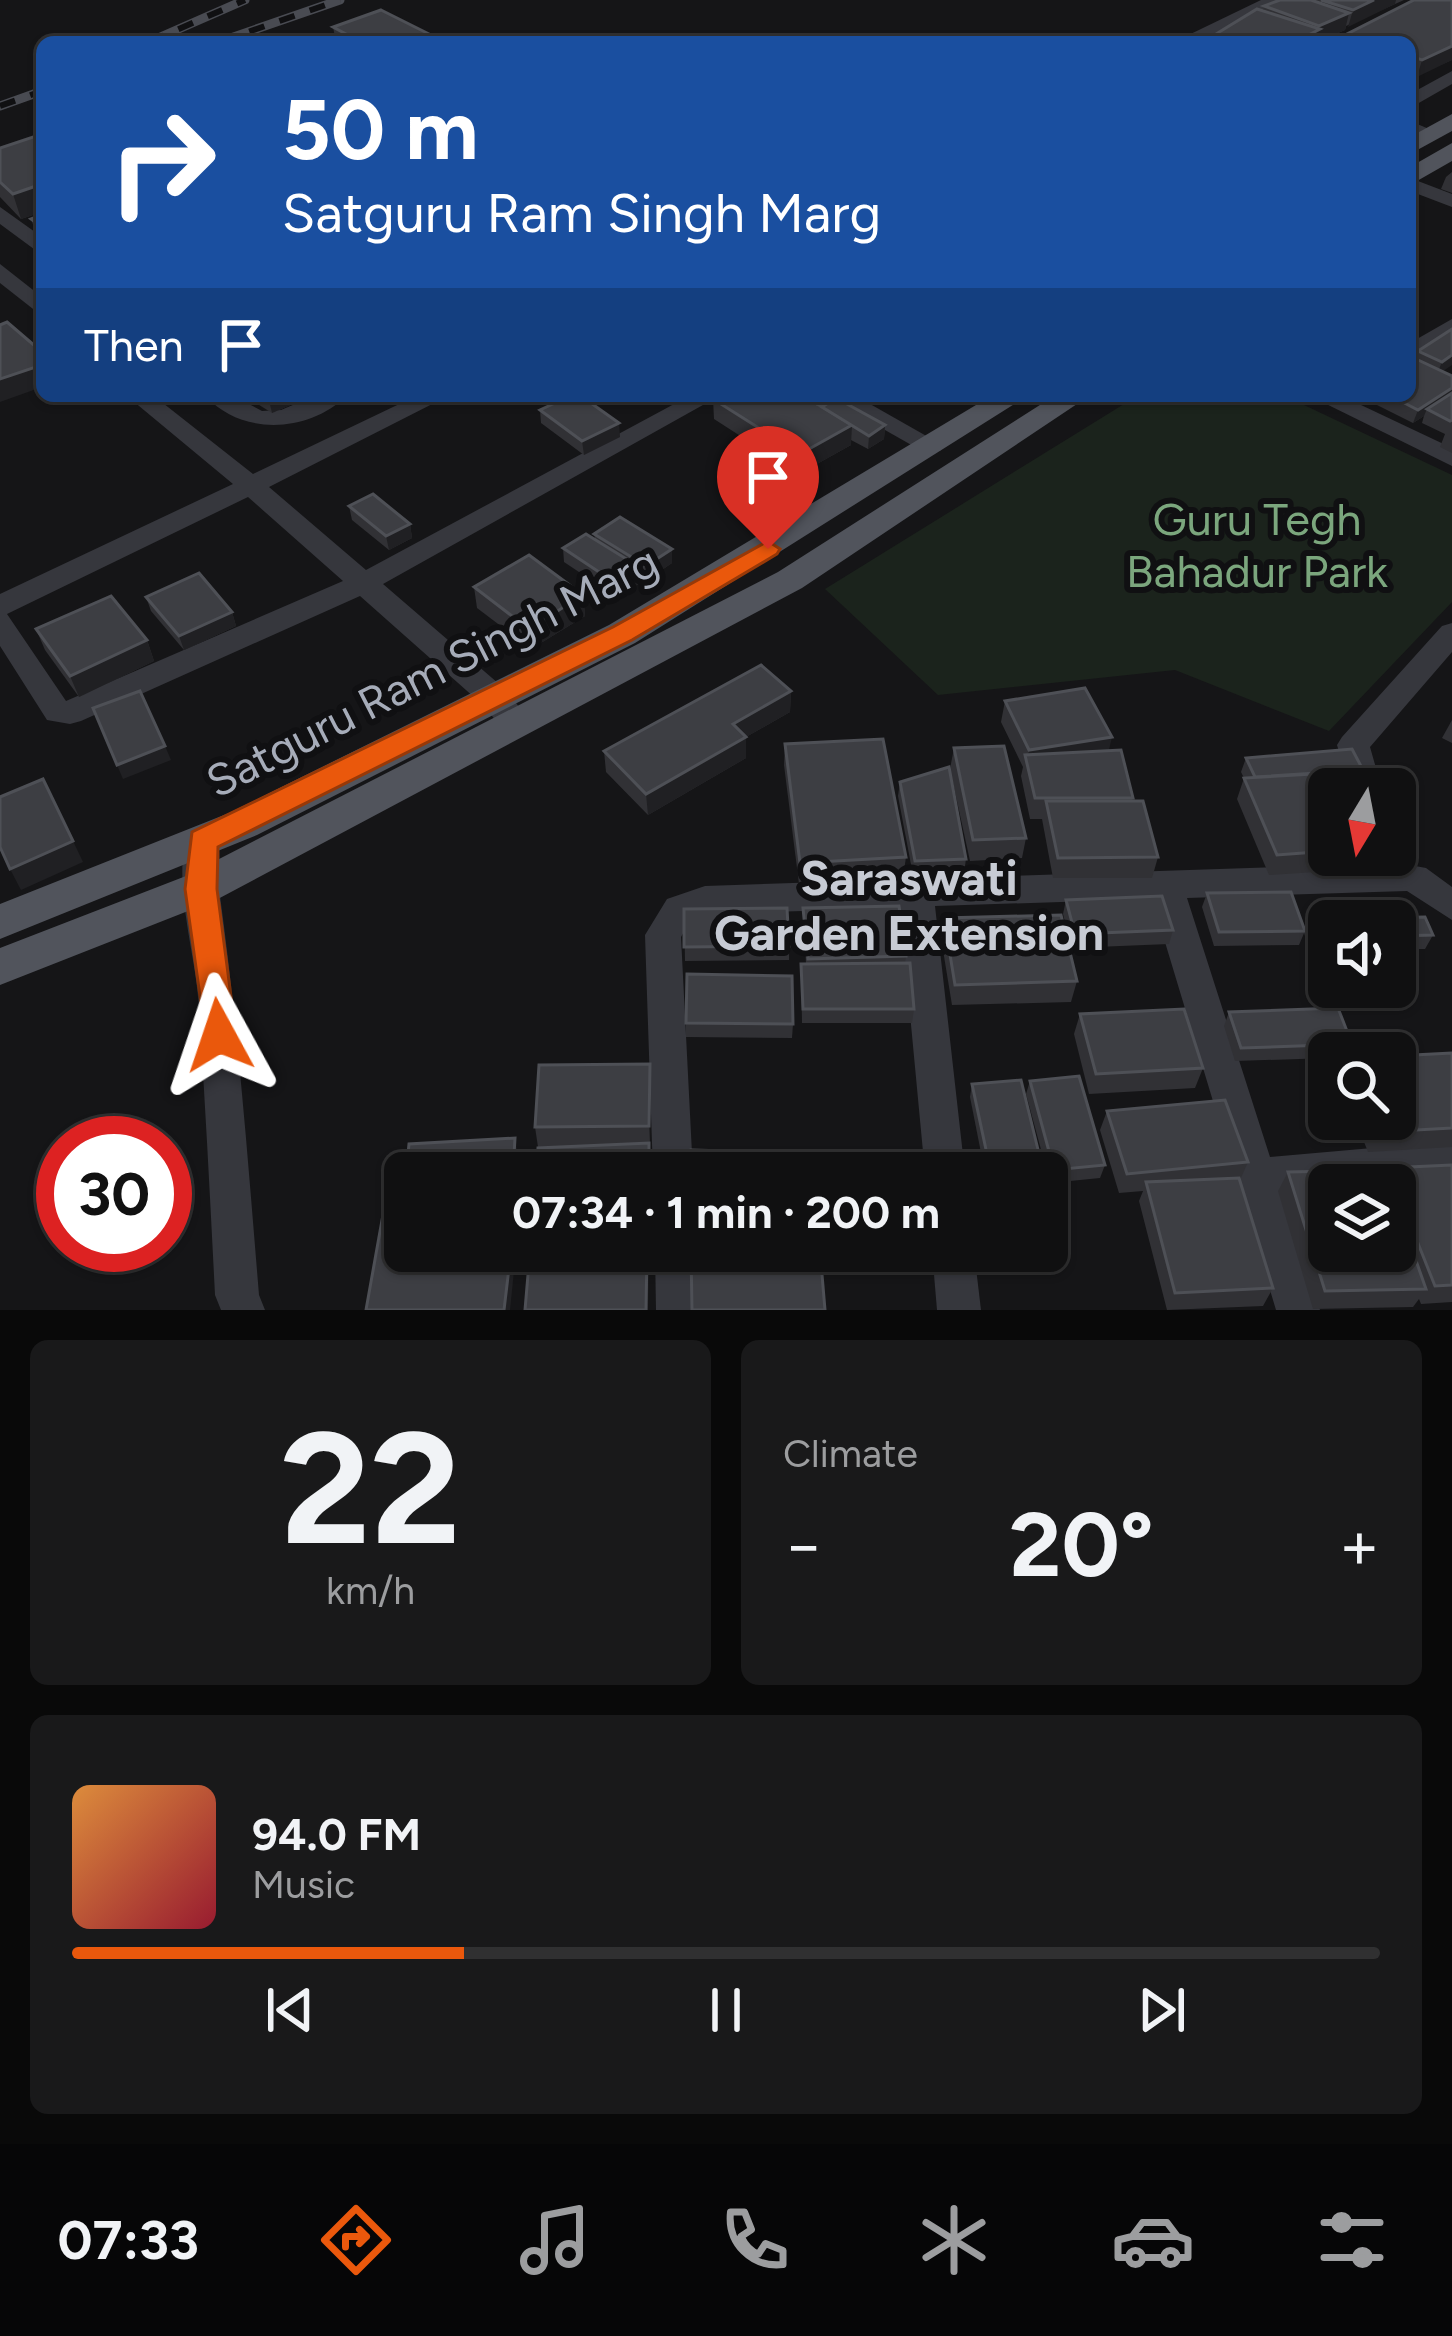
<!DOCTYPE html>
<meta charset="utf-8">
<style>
:root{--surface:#101011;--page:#19191a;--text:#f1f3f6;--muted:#9c9d9f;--line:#303031;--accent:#ea580c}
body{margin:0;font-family:Figtree,sans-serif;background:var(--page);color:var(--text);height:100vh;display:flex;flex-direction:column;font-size:45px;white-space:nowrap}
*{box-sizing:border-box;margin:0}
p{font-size:39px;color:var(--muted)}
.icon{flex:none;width:66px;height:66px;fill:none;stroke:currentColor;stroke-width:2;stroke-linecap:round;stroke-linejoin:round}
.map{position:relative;height:1310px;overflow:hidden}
.details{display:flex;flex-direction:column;gap:30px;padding:30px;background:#090909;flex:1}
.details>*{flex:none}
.banner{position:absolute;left:36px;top:36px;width:1380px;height:366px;border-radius:18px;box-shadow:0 3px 9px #0004,0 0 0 3px var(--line);background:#1a4fa0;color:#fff;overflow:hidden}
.needle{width:78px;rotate:190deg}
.controls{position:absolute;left:1308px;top:768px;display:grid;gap:24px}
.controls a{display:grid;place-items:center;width:108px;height:108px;border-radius:18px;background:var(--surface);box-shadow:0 3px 9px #0004,0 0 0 3px var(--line);font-size:60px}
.speed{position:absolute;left:36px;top:1116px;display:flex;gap:24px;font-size:60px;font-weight:700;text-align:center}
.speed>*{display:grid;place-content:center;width:156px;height:156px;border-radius:50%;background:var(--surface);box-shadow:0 3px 9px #0004,0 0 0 3px var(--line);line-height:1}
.speed .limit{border:18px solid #d22;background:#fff;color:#111}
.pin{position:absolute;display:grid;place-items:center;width:102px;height:102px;color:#fff;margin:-123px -51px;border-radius:50% 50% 50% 0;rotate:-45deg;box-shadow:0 0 12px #0007}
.pin .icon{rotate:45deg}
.me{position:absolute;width:132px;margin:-66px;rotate:355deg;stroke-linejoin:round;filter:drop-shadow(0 0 9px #0008)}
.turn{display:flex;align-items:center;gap:42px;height:252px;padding:0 48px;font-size:54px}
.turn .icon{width:156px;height:156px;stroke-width:2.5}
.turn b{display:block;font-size:84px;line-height:102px}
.then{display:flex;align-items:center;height:114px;padding:0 48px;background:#0003;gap:24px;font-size:45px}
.big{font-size:90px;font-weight:700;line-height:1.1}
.details .widget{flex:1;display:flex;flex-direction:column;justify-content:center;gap:18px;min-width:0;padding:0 42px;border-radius:18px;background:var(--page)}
.details .dial{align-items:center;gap:0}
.dial b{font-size:156px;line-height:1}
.song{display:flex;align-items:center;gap:36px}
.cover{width:144px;height:144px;border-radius:18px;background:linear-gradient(135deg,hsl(30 70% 55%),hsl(350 70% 35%))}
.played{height:12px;border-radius:6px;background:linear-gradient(90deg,var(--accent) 30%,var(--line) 30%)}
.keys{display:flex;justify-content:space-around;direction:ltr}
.heat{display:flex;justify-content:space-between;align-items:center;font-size:66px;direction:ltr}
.details .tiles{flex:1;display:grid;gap:30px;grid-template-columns:1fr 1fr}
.widget:last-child{grid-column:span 2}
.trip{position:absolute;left:384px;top:1152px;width:684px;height:120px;border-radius:18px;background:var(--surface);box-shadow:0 3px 9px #0004,0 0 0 3px var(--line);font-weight:700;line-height:120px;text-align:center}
.menu{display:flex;height:192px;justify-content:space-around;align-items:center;background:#060607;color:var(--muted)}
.menu .icon{width:84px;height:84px}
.menu .on{color:var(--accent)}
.menu b{font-size:54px;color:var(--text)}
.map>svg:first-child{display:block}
.green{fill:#1b231c}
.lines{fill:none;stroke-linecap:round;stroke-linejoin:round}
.minor{fill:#36373d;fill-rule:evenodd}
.major{fill:#51545c;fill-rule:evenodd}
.rail-casing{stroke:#494b52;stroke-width:9}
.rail{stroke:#101012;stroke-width:6;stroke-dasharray:16;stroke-linecap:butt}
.wall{fill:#313135;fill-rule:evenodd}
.shaded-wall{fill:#202023}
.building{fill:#3d3e43;stroke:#4e5056;stroke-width:3}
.route{fill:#ea580c;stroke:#983908;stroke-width:3}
.labels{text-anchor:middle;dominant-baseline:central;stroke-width:12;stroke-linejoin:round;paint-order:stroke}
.park-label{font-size:45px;fill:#7ba67d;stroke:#101012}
.street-label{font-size:45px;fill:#a6acb9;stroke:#101012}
.neighbourhood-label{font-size:48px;font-weight:bold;fill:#c7cbd4;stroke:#101012}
</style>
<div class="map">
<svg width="1452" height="1310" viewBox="0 0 1452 1310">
<rect width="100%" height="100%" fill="#151517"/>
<!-- green -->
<path class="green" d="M1137,396H1285L1452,475V602L1329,731L1175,670L938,695L825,589Z"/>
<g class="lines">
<!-- minor -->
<g class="minor">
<path d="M1261,0H1283L1197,42H1174Z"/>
<path d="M1452,71V84L1410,108V94Z"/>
<path d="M1410,121L1441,134L1431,140L1410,133Z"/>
<path d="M1410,178L1452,194V207L1410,191Z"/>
<path d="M0,207L42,237V255L0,224Z"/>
<path d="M0,264L42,297V316L0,283Z"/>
<path d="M1452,319V336L1410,361V343Z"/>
<path d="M127,396H154L253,474L416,396H448L269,487L366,570L689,396H719L383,584L506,690L532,724L527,732H505L484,706L360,596L81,721L70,724L47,720L0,646V594L233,484ZM248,497L343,581L66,701L7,614Z"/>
<path d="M206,396H234L262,411L281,410L314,396H346C309,433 241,436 206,396Z"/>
<path d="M825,396H856L944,446L940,451H922Z"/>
<path d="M1310,396H1342L1452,448V466Z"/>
<path d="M1452,623V652L1370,747L1382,789H1350L1337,745L1342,737L1442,626Z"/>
<path d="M202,828L214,832C224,851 217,875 220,896C238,1028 248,1161 259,1295L265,1310H221L215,1295C210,1196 205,1096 198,997C195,953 170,870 190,832Z"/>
<path d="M1399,863L1426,868L1452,887V920L1407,891L1187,898L1270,1157L1452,1141V1179L1329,1185V1190L1282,1194L1320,1310H1276L1152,899L935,906L965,1173H925L900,908L706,914L691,919L681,937L693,1173H653L645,935L667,899L705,886Z"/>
<path d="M655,1251H697L700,1310H656Z"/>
<path d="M932,1251H974L981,1310H937Z"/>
</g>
<!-- major -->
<g class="major">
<path d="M1452,114V131L1410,154V137Z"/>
<path d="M1452,143V161L1410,185V167Z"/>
<path d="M991,396H1027L635,643L257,835L0,939V904L229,813L609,625Z"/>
<path d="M1054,396H1089L802,588L216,900L0,985V948L186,876L778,572Z"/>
</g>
<!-- rail casing -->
<g class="rail-casing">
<g id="rail">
<path d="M149,42L245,0"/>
<path d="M219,42L340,0"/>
<path d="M0,106L42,91"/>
</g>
</g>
<!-- rail -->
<use href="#rail" class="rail"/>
</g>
<!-- wall -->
<g class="wall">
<path d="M1280,0H1404L1346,26L1345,30L1317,42H1210L1211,37L1263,11L1264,6Z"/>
<path d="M1452,0V60L1415,76L1410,81V42H1331L1345,39L1347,34Z"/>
<path d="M333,27L445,42H336Z"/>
<path d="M42,134V212L21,219L0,197V148Z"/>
<path d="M1452,172V193L1441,189L1446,177Z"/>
<path d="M42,215V241L38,238L31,219Z"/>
<path d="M1452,329L1442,372L1452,376V453L1440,447L1445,434L1422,423L1424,416L1413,423L1367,400L1368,396H1410L1415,360L1418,351Z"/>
<path d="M245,396H311L272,413Z"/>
<path d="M719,396H839V400L885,425L884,439L868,449L851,440V445L799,474L714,419L713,399Z"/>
<path d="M540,410L620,437L584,455L541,423Z"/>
<path d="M349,506L410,524L412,538L389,550L352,520Z"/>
<path d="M594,534L672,563L647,580L641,577V582L618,598L564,562L563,548L595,539Z"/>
<path d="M474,587L583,595L585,616L531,649L477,608Z"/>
<path d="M146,597L232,612L236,626L184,650L151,611Z"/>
<path d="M36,629L147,640L154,661L79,697L45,650Z"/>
<path d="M791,691L790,712L746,737V758L648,815L606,772L604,751Z"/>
<path d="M1005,701L1108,750L1133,798L1132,801L1158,857L1152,878H1053L1042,819H1030L1021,776L1023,767L1001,722Z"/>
<path d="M1452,720V743L1442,738Z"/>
<path d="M785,744L906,857L903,878L799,884L784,765Z"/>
<path d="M954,748L1026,838L1022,858L970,861L950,769Z"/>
<path d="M1246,758L1363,770L1357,784L1329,789V855H1382L1376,868L1269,875L1237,799L1244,778L1241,772Z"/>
<path d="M900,782L966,859L964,873L913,875L898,796Z"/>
<path d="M1207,893L1305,931L1299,945L1214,946L1202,907Z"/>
<path d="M1066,900L1173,930L1169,944L1071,948L1063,914Z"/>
<path d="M803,908L906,956L905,963L914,1009L912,1023H802L801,964H806Z"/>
<path d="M684,909L789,946V960L685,961Z"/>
<path d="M1425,917L1433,935L1425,949H1395V921H1329V951H1310L1304,933L1310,919Z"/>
<path d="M944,918L1077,981L1071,1002L952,1005L941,938Z"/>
<path d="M1229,1012L1352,1044L1347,1053H1329V1058L1235,1061L1224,1026Z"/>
<path d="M1080,1014L1203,1068L1195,1088L1089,1094L1074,1034Z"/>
<path d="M686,1023L793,1024L792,1038L686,1037Z"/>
<path d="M1452,1053V1147L1368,1152L1355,1119H1395Z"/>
<path d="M650,1064V1145L538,1147L535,1127Z"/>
<path d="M1030,1081L1105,1165L1100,1178L1050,1183L1026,1094Z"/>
<path d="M972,1084L1043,1170L1042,1173H985L970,1097Z"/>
<path d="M1107,1111L1248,1162L1240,1180L1273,1288L1263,1306L1167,1310L1139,1201L1143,1191L1119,1193L1100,1130Z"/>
<path d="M1452,1165V1302L1421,1304L1419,1299L1413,1307L1313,1309L1278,1191L1288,1172L1385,1173L1388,1168ZM1329,1185H1395V1251Z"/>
</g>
<!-- shaded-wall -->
<g class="shaded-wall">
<path d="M1374,0H1396L1395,4L1348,27L1353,10Z"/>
<path d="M1349,13L1345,30L1317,42H1295L1318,30L1319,26Z"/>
<path d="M1452,46V60L1417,77L1422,60Z"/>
<path d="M1419,62L1414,79L1410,81V67Z"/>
<path d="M39,185L42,193V212L21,219L13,194Z"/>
<path d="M1417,261L1410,280V266Z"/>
<path d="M1452,355V365L1436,376L1442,362Z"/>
<path d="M42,365V387L0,402V379Z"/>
<path d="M1452,388V398L1427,409L1424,416L1413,423L1418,410Z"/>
<path d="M268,396H311L272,413Z"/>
<path d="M832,396H839V405L826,412L817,404Z"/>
<path d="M619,423L620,437L584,455L582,441Z"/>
<path d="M852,425L851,445L799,474L800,454Z"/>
<path d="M885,425L884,439L868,449L869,436Z"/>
<path d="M410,524L412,538L389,550L386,536Z"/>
<path d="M672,549V563L647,580L646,566Z"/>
<path d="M641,568V582L618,598L617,584Z"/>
<path d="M583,595L585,616L531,649L529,629Z"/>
<path d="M232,612L236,626L184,650L179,636Z"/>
<path d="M147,640L154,661L79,697L70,676Z"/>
<path d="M791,691L790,712L746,737V758L648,815L646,794L733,724Z"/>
<path d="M1112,737L1107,758L1027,762L1029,750Z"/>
<path d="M165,746L171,760L123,779L117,765Z"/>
<path d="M73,841L83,862L21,890L10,869Z"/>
<path d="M650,1064L651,1083L650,1145L649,1126Z"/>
<path d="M515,1138L517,1151L516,1173H513Z"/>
<path d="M511,1251H516L510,1310H504Z"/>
<path d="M647,1251H649L648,1310H646Z"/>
</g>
<!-- building -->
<g class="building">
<path d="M1280,0H1311L1349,13L1319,26L1264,6Z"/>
<path d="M1321,0H1374L1353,10Z"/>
<path d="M1414,0H1452V46L1422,60L1410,56V42H1370L1347,34Z"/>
<path d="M1257,9L1320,29L1295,42H1226L1211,37Z"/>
<path d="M381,10L445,42H361L333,27Z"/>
<path d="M1341,37L1356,42H1331Z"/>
<path d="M42,134V187L39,185L13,194L0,182V148Z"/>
<path d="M42,215V227L31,219Z"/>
<path d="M7,322L42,352V365L0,379V325Z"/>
<path d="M1452,329V355L1442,362L1418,351Z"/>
<path d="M1416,359L1452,376V388L1418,410L1391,396H1410V362Z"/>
<path d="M1452,393V420L1450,421L1427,409Z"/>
<path d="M570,396H581L619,423L582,441L540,410Z"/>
<path d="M719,396H804L852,425L800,454L713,399Z"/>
<path d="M804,396H832L817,404Z"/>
<path d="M836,398L885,425L869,436L822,407Z"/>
<path d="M373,494L410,524L386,536L349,506Z"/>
<path d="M620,517L672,549L646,566L594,534Z"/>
<path d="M586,534L641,568L617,584L563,548Z"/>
<path d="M529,555L583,595L529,629L474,587Z"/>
<path d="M199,573L232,612L179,636L146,597Z"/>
<path d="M111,596L147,640L70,676L36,629Z"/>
<path d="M761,665L791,691L733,724L746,737L646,794L604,751Z"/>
<path d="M1085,688L1112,737L1029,750L1005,701Z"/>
<path d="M140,691L165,746L117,765L93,708Z"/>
<path d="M883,739L906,857L800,863L785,744Z"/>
<path d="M1004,746L1026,838L973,840L954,748Z"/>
<path d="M1352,749L1363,770L1255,777L1246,758Z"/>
<path d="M1121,750L1133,798H1035L1025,755Z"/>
<path d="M949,767L966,859L915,861L900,782Z"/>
<path d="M1348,772L1356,789H1329V851L1277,855L1244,778Z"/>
<path d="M43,779L73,841L10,869L0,847V797Z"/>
<path d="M1046,801H1143L1158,857L1058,858Z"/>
<path d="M1291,892L1305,931L1219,932L1207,893Z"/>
<path d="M1162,896L1173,930L1075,934L1066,900Z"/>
<path d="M899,906L906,956L808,959L803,908Z"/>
<path d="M787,908L789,946L684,947V909Z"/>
<path d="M1061,915L1077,981L955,985L944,918Z"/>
<path d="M1425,917L1433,935L1395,936V921H1329V937H1317L1310,919Z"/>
<path d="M910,963L914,1009H803L801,964Z"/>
<path d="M687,974L792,976L793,1024L686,1023Z"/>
<path d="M1338,1008L1352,1044L1241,1048L1229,1012Z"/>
<path d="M1184,1009L1203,1068L1096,1074L1080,1014Z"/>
<path d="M1452,1053V1128L1380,1132L1374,1119H1395V1056Z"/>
<path d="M650,1064L649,1126L535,1127L539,1065Z"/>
<path d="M1079,1076L1105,1165L1054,1170L1030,1081Z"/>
<path d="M1021,1080L1043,1170L991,1173L972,1084Z"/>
<path d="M1225,1100L1248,1162L1127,1174L1107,1111Z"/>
<path d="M515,1138L513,1173H406L409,1144Z"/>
<path d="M649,1143V1173H537L538,1148Z"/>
<path d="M691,1150L807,1153V1173H689Z"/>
<path d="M1452,1165V1285L1435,1286L1388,1168Z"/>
<path d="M1384,1170L1389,1185H1329V1251H1395V1201L1426,1289L1325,1291L1288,1172Z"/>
<path d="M1239,1178L1273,1288L1175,1293L1146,1182Z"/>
<path d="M384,1209L405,1210V1251H511L504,1310H366Z"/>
<path d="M530,1251H647L646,1310H525Z"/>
<path d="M691,1251H820L825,1310H692Z"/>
</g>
<!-- route -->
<path class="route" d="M768,541L780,549L777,554L632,640L218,847L217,889L236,1035L231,1046L219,1050L207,1046L185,889L192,832L613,627Z"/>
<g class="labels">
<!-- park labels -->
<g class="park-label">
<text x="1257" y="519">Guru Tegh<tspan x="1257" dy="52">Bahadur Park</tspan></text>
</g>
<!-- street labels -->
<g class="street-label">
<text transform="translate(432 671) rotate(-27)">Satguru Ram Singh Marg</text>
</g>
<!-- neighbourhood labels -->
<g class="neighbourhood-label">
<text x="909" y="878">Saraswati<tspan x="909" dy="55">Garden Extension</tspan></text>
</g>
</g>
</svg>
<div class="controls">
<a><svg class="needle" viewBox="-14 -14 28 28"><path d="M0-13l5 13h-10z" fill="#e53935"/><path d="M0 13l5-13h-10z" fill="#9c9d9f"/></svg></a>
<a><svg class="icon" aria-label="sound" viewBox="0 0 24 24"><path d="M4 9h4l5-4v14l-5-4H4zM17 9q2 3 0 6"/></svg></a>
<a><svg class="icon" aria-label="search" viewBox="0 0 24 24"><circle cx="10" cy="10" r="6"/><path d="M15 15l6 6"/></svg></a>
<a><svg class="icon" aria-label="layers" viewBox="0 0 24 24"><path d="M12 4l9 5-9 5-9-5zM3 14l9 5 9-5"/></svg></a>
</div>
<div class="speed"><div class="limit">30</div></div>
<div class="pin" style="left:768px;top:549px;background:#d93025"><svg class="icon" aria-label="arrive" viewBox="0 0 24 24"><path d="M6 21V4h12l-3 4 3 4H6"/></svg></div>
<svg class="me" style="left:219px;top:1035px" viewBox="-20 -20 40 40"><path d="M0-17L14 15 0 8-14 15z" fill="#ea580c" stroke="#fff" stroke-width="4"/></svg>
<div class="trip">07:34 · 1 min · 200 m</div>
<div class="banner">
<div class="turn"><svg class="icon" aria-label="right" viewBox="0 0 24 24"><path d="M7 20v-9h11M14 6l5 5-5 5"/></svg><div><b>50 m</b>Satguru Ram Singh Marg</div></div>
<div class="then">Then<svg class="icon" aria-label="arrive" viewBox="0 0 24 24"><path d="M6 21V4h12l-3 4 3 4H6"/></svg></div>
</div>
</div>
<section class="details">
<div class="tiles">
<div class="widget dial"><b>22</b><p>km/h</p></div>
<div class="widget"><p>Climate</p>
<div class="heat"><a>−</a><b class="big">20°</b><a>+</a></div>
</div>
<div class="widget">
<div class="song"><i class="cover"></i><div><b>94.0 FM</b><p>Music</p></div></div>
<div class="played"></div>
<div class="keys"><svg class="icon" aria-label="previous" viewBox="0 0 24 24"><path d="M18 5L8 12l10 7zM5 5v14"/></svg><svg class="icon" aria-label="pause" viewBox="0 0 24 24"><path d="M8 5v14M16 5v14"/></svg><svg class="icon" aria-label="next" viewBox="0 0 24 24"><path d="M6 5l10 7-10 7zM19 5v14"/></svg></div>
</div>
</div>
</section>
<nav class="menu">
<b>07:33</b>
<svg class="icon on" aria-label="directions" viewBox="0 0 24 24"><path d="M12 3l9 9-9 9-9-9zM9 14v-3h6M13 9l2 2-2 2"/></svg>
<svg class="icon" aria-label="music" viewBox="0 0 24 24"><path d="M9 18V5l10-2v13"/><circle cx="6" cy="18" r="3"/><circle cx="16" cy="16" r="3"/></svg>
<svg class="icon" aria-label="phone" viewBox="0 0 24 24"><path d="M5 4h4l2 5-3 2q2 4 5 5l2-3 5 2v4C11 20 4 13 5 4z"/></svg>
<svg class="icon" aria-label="climate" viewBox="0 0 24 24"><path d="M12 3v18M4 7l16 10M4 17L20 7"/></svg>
<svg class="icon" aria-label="car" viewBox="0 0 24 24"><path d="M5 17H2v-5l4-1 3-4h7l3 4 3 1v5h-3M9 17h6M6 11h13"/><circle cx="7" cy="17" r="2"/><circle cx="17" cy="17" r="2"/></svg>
<svg class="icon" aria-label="filters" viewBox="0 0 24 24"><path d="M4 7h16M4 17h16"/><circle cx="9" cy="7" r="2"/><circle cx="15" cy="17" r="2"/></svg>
</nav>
